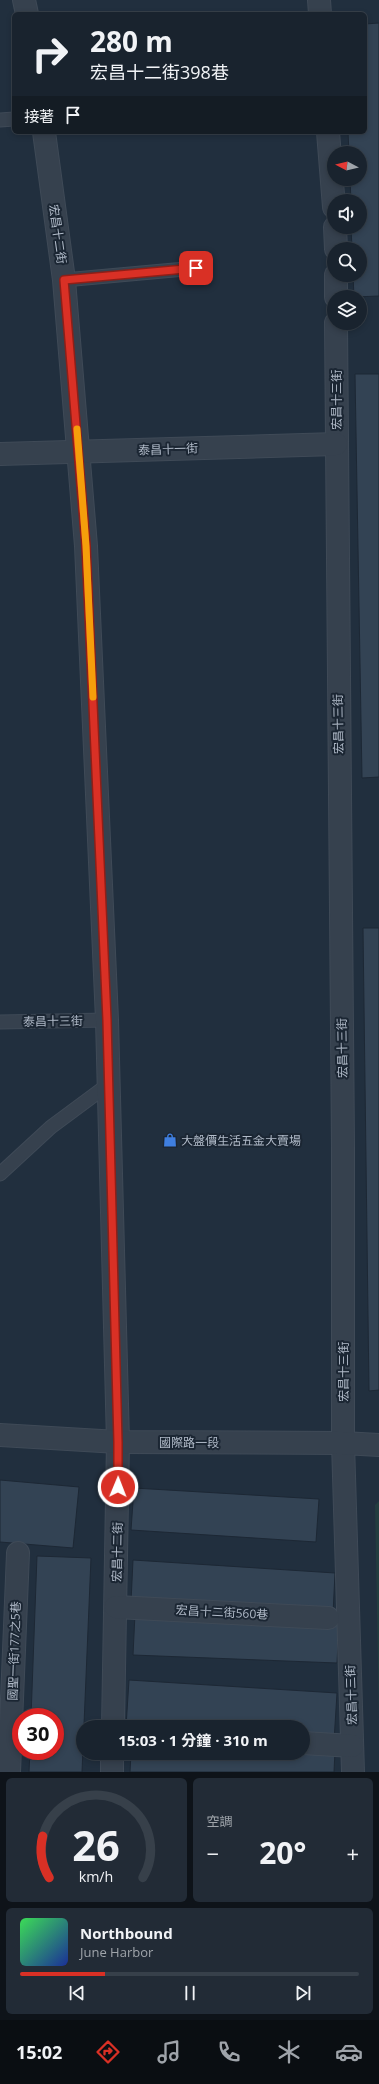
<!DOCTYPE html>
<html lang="zh-TW">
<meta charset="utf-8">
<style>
:root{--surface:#19232e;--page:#222b36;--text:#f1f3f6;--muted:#9fa4aa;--line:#37404a;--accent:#d93025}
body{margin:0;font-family:"Open Sans","Noto Sans TC",sans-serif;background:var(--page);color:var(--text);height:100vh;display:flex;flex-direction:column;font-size:15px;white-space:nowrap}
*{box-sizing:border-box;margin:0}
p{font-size:13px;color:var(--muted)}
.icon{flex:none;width:22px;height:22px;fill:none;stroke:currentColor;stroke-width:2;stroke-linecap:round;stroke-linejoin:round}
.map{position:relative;height:1772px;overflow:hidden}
.side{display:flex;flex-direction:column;gap:6px;padding:6px;background:#0e1319;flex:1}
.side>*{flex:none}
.guide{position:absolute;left:12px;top:12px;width:355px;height:122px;border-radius:6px;box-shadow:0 2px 6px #0003,0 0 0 1px var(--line);background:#19232e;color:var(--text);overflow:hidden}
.needle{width:26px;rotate:277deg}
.controls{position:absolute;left:327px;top:146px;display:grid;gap:8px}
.controls a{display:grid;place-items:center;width:40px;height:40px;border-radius:50%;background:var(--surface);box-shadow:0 2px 6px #0003,0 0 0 1px var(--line);font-size:20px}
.speed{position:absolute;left:12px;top:1708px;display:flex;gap:8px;font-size:20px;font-weight:700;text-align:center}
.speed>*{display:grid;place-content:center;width:52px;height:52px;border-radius:50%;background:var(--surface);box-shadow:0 2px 6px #0003,0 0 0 1px var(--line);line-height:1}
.speed .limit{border:6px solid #d22;background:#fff;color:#111}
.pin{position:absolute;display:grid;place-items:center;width:34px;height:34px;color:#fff;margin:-17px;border-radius:8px;box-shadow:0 2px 6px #0006}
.me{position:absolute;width:44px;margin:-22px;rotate:1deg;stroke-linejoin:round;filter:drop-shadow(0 0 3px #0008)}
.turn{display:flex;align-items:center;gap:14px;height:84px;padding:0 12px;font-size:18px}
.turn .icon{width:52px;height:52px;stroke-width:2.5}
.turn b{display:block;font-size:28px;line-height:34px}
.then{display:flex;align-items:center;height:38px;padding:0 12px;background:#0003;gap:8px;font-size:15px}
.big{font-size:30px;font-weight:700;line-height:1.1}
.side .tile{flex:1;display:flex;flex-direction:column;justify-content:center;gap:6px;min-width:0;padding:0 14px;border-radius:6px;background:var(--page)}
.side .dial{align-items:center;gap:0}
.dial svg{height:104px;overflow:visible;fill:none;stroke:var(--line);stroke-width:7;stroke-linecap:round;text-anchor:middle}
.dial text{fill:var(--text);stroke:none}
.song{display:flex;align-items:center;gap:12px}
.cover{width:48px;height:48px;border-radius:6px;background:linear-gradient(135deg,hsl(130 70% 55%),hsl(230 70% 35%))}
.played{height:4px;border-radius:2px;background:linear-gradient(90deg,var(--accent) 25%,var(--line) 25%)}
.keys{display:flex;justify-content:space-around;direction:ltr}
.heat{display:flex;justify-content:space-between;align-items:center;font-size:22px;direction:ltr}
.side .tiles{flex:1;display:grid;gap:6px;grid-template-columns:1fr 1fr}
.tile:last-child{grid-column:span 2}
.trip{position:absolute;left:76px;top:1720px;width:234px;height:40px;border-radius:20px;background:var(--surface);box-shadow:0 2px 6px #0003,0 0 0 1px var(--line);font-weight:700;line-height:40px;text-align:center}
.menu{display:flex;height:64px;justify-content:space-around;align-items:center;background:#0a0e12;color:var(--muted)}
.menu .icon{width:28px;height:28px}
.menu .current{color:var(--accent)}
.menu b{font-size:18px;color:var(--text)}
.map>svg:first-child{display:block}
.green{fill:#233d3f}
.building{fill:#334354;stroke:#1d2835}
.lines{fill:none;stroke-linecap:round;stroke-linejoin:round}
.service-casing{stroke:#3f4a57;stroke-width:15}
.minor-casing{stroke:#3f4a57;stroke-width:24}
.tertiary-casing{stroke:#3f4a57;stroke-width:24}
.service{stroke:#36414e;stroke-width:13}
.minor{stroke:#36414e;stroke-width:22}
.tertiary{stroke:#36414e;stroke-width:22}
.route-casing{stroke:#8d1f18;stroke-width:10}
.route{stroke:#d93025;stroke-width:7}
.slow{stroke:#f59e0b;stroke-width:7}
.labels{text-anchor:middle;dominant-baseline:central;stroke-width:4;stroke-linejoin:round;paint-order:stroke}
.street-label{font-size:12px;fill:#b1bbc9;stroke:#1b2633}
.poi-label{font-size:12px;fill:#b1bbc9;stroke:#1b2633;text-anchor:start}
</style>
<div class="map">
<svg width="379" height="1772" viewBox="0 0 379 1772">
<rect width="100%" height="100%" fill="#212f3e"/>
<!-- green -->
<path class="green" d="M379,1501V1719L375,1505Z"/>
<!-- building -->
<g class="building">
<path d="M379,23V296L354,297L353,275H360V249H352L351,227H360V201H351L350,179H360V153H349L348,132H365V24Z"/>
<path d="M355,374H379V777L362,778Z"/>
<path d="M363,928H379V1390L369,1391Z"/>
<path d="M0,1480L79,1487L73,1548L0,1542Z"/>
<path d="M134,1488L319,1499L316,1542L131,1530Z"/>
<path d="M37,1556L91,1558L82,1772H29L30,1751H55V1717H31Z"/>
<path d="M133,1560L335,1573L333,1614L131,1602Z"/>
<path d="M135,1614L339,1622L337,1663L133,1655Z"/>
<path d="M129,1680L337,1693L334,1741L303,1739V1727H126Z"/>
<path d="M335,1750L334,1772H130L131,1753H303Z"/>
</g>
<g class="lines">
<!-- service casing -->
<g class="service-casing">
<g id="service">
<path d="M0,120L14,119"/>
<path d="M64,280L196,268"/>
<path d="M0,1022L107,1020"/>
<path d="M0,1174L51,1127L109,1084"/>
</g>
</g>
<!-- minor casing -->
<g class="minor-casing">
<g id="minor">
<path d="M24,0L27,14"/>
<path d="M319,0L320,14"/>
<path d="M44,132L64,280L86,546L107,1020L118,1442L113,1727"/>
<path d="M328,132L334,207"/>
<path d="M335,227L336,249"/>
<path d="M336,297V275"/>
<path d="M336,323L343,1147V1443L353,1772"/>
<path d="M0,454L336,444"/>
<path d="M116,1607L328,1618"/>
<path d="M303,1743L352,1746"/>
<path d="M9,1772L18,1553"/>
<path d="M112,1772V1753"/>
</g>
</g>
<!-- tertiary casing -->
<g class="tertiary-casing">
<path id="tertiary" d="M0,1435L118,1442L343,1443L379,1445"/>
</g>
<!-- service -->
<use href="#service" class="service"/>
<!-- minor -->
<use href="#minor" class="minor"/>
<!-- tertiary -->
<use href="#tertiary" class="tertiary"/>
</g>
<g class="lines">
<!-- route casing -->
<g class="route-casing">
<path id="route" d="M118,1487V1442L107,1020L86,546L64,280L196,268"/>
</g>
<!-- route -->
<use href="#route" class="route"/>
<!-- slow -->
<path class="slow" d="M77,429L86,546L93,697"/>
</g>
<!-- icons -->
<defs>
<g id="shop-bare" transform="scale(1.08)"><path d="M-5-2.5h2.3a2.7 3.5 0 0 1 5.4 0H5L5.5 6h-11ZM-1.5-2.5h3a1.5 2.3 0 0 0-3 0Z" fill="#3f7fe0" stroke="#1b2633" stroke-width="2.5" paint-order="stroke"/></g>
</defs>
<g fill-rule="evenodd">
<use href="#shop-bare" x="170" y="1140"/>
</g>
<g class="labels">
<!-- street labels -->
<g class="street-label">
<text transform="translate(58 234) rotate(82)">宏昌十二街</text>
<text transform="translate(336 400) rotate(-90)">宏昌十三街</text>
<text transform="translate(168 449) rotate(-2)">泰昌十一街</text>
<text transform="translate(338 724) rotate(-91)">宏昌十三街</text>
<text transform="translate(53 1021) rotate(-1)">泰昌十三街</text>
<text transform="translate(342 1048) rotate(-91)">宏昌十三街</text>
<text transform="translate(343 1372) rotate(-90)">宏昌十三街</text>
<text x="189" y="1442">國際路一段</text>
<text transform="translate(117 1552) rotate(-89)">宏昌十二街</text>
<text transform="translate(222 1612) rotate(3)">宏昌十二街560巷</text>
<text transform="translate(14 1651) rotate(-88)">國聖一街177之5巷</text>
<text transform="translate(351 1695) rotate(-92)">宏昌十三街</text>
</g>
<!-- poi labels -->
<g class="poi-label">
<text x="181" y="1140">大盤價生活五金大賣場</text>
</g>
</g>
</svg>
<div class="controls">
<a><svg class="needle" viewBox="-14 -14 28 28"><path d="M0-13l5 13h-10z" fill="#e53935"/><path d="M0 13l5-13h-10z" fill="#9fa4aa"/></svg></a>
<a><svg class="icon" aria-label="sound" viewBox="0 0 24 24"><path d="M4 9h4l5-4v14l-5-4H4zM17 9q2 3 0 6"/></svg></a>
<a><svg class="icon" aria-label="search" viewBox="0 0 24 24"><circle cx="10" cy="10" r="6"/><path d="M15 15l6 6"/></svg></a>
<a><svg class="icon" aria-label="layers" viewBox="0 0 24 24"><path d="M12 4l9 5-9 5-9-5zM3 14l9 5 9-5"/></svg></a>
</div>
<div class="speed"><div class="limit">30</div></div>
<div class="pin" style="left:196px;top:268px;background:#d93025"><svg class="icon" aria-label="arrive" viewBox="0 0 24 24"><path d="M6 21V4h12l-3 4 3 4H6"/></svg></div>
<svg class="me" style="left:118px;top:1487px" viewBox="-20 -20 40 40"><circle r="17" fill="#d93025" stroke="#fff" stroke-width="3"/><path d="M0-11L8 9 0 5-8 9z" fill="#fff"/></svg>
<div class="trip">15:03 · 1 分鐘 · 310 m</div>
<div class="guide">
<div class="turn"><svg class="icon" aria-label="right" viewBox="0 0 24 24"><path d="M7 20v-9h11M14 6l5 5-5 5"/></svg><div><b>280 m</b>宏昌十二街398巷</div></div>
<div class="then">接著<svg class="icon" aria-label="arrive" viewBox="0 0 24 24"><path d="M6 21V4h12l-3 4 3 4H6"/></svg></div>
</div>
</div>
<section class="side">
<div class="tiles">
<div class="tile dial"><svg viewBox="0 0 100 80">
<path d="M14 69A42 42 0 1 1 86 69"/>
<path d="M14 69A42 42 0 0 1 9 37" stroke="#d93025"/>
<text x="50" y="56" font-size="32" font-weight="700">26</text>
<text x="50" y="72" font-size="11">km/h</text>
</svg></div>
<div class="tile"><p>空調</p>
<div class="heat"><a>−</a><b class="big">20°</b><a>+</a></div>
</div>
<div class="tile">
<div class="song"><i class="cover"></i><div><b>Northbound</b><p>June Harbor</p></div></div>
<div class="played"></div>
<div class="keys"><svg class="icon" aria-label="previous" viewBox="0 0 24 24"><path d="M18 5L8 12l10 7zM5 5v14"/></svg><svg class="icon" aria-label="pause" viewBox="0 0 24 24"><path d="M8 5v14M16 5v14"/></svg><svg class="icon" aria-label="next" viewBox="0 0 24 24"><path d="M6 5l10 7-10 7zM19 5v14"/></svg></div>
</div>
</div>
</section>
<nav class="menu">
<b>15:02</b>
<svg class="icon current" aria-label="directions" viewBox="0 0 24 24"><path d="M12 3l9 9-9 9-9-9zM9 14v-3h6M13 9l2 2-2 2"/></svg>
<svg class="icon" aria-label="music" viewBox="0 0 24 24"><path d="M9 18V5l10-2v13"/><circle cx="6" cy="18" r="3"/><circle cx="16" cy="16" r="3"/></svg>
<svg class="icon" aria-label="phone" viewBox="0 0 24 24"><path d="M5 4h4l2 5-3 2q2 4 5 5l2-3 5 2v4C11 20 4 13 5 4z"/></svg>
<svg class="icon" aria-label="climate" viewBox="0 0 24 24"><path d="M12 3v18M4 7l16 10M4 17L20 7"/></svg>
<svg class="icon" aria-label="car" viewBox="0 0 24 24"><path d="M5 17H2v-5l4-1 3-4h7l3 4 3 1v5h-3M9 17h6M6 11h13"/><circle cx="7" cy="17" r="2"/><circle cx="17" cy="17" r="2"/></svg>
</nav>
